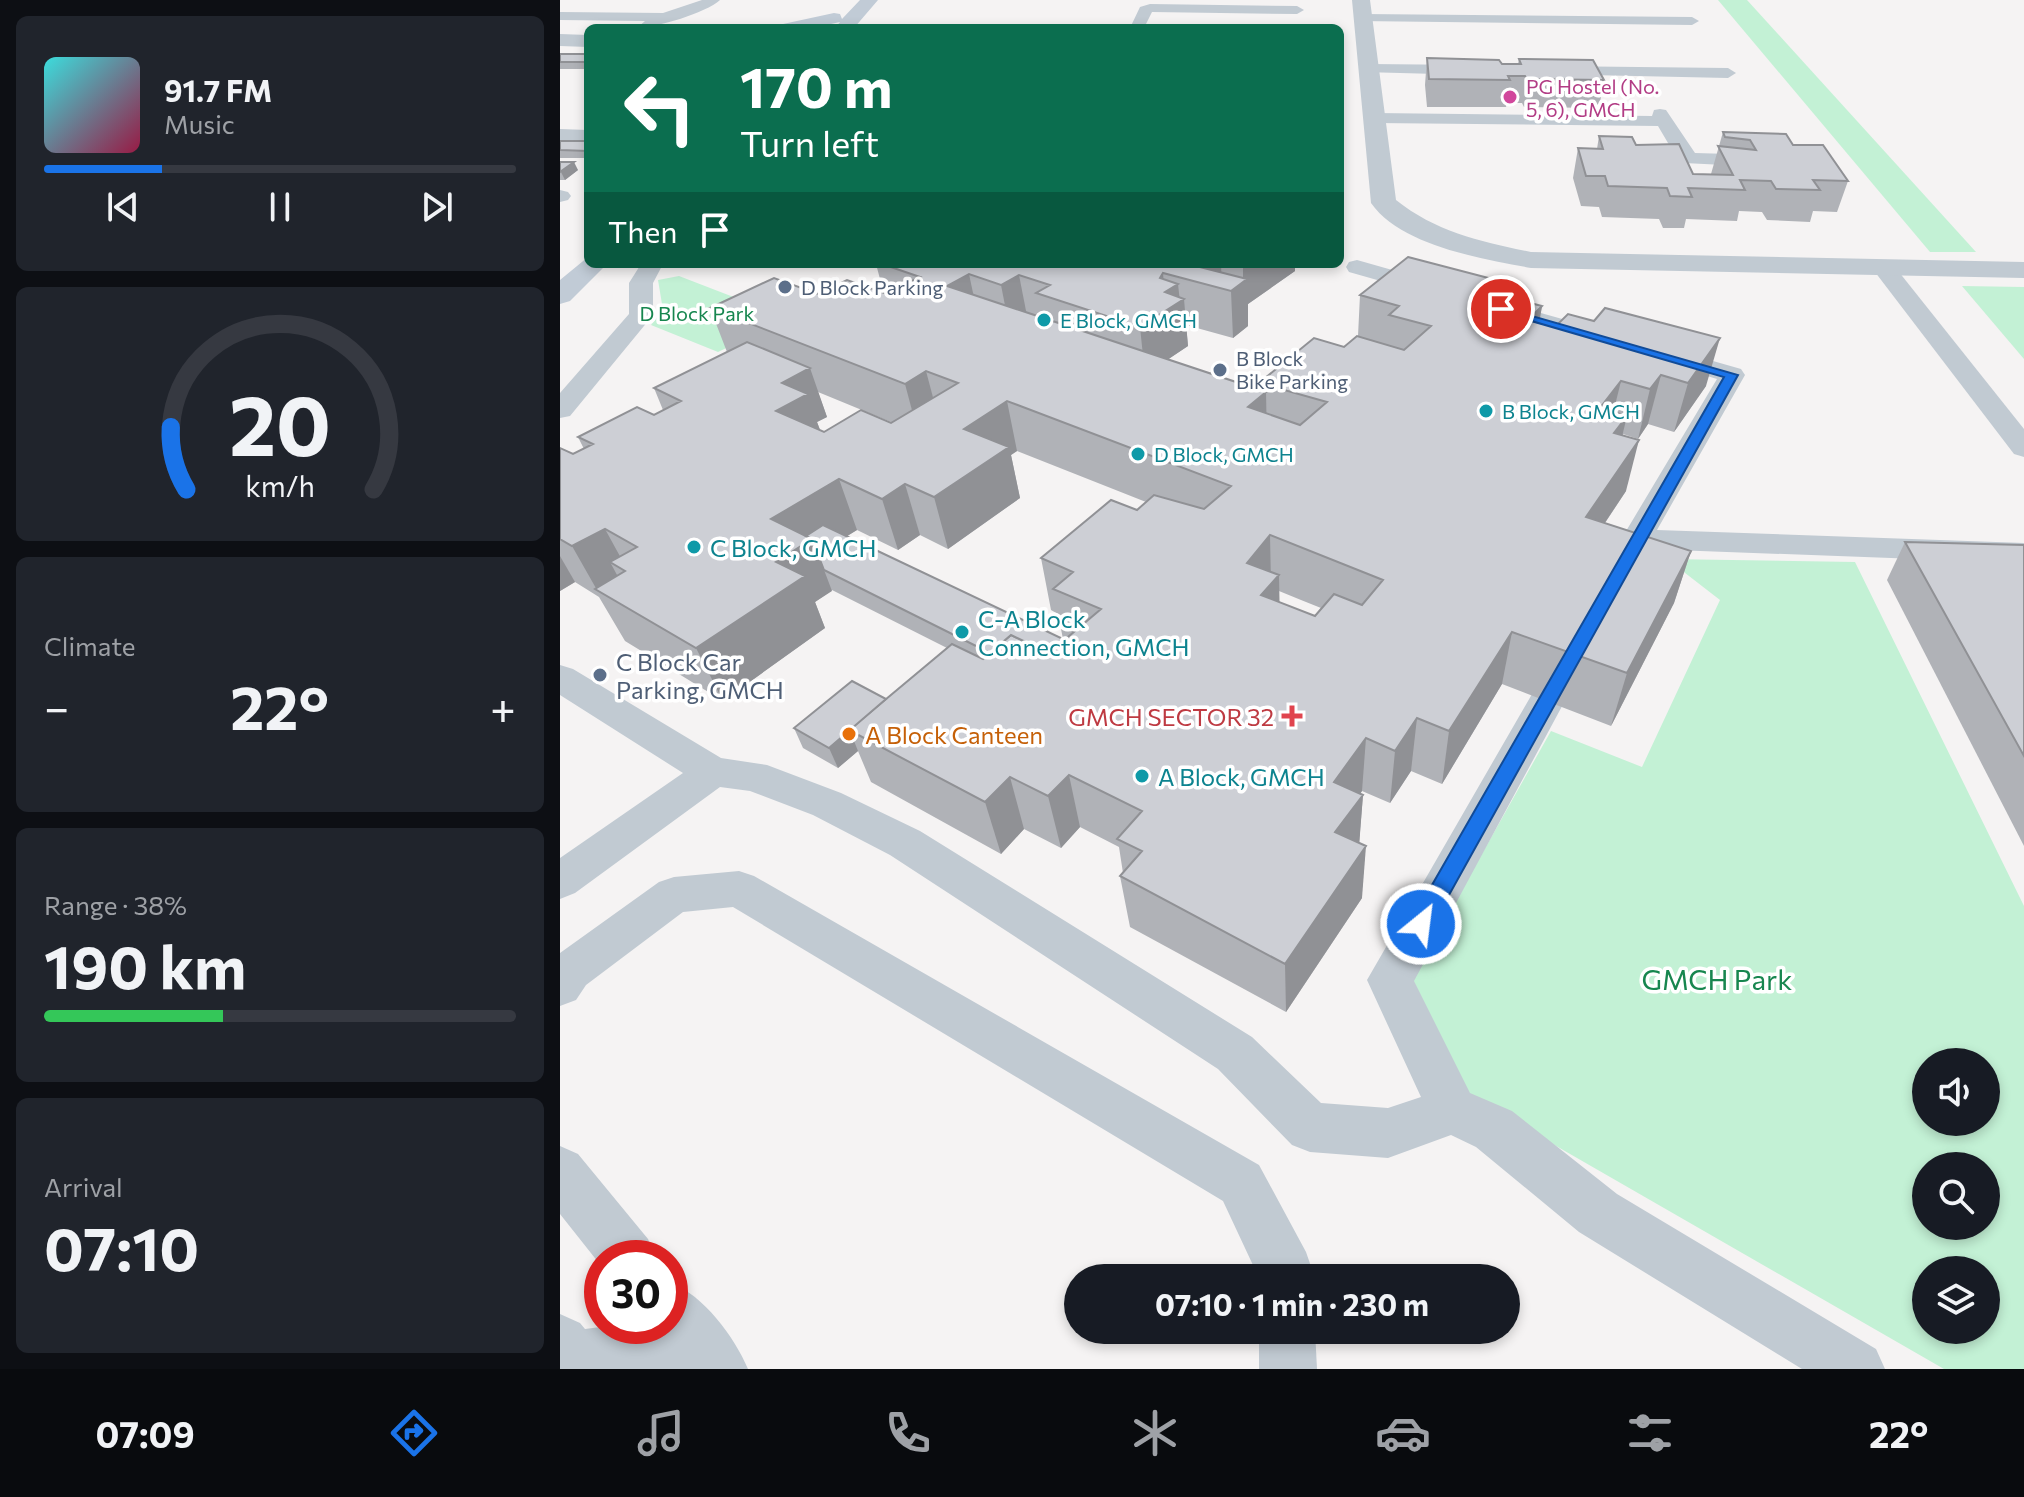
<!DOCTYPE html>
<meta charset="utf-8">
<style>
:root{--surface:#171b24;--page:#20242c;--text:#f1f3f6;--muted:#9ea1a6;--line:#363941;--accent:#1a73e8}
body{margin:0;font-family:Commissioner,sans-serif;background:var(--page);color:var(--text);height:100vh;display:flex;flex-direction:column;font-size:30px;white-space:nowrap}
*{box-sizing:border-box;margin:0}
p{font-size:26px;color:var(--muted)}
.icon{flex:none;width:44px;height:44px;fill:none;stroke:currentColor;stroke-width:2;stroke-linecap:round;stroke-linejoin:round}
.map{position:relative;flex:1;overflow:hidden}
.details{display:flex;flex-direction:column;gap:16px;padding:16px;background:#0d0f14;width:560px}
.details>*{flex:none}
.guide{position:absolute;left:24px;top:24px;width:760px;height:244px;border-radius:12px;box-shadow:0 4px 12px #0003;background:#0b6e4f;color:#fff;overflow:hidden}
.tools{position:absolute;left:1352px;top:1048px;display:grid;gap:16px}
.tools a{display:grid;place-items:center;width:88px;height:88px;border-radius:50%;background:var(--surface);box-shadow:0 4px 12px #0003;font-size:40px}
.speed{position:absolute;left:24px;top:1240px;display:flex;gap:16px;font-size:40px;font-weight:700;text-align:center}
.speed>*{display:grid;place-content:center;width:104px;height:104px;border-radius:50%;background:var(--surface);box-shadow:0 4px 12px #0003;line-height:1}
.speed .limit{border:12px solid #d22;background:#fff;color:#111}
.pin{position:absolute;display:grid;place-items:center;width:68px;height:68px;color:#fff;margin:-34px;border:4px solid #fff;border-radius:50%;box-shadow:0 2px 8px #0007}
.me{position:absolute;width:88px;margin:-44px;rotate:29deg;stroke-linejoin:round;filter:drop-shadow(0 0 6px #0008)}
.turn{display:flex;align-items:center;gap:28px;height:168px;padding:0 24px;font-size:36px}
.turn .icon{width:104px;height:104px;stroke-width:2.5}
.turn b{display:block;font-size:56px;line-height:68px}
.then{display:flex;align-items:center;height:76px;padding:0 24px;background:#0003;gap:16px;font-size:30px}
.big{font-size:60px;font-weight:700;line-height:1.1}
.details .card{flex:1;display:flex;flex-direction:column;justify-content:center;gap:12px;min-width:0;padding:0 28px;border-radius:12px;background:var(--page)}
.details .dial{align-items:center;gap:0}
.dial svg{height:208px;overflow:visible;fill:none;stroke:var(--line);stroke-width:7;stroke-linecap:round;text-anchor:middle}
.dial text{fill:var(--text);stroke:none}
.song{display:flex;align-items:center;gap:24px}
.cover{width:96px;height:96px;border-radius:12px;background:linear-gradient(135deg,hsl(180 70% 55%),hsl(340 70% 35%))}
.played{height:8px;border-radius:4px;background:linear-gradient(90deg,var(--accent) 25%,var(--line) 25%)}
.keys{display:flex;justify-content:space-around;direction:ltr}
.heat{display:flex;justify-content:space-between;align-items:center;font-size:44px;direction:ltr}
.charge{height:12px;border-radius:6px;background:linear-gradient(90deg,#34c759 38%,var(--line) 0)}
.trip{position:absolute;left:504px;top:1264px;width:456px;height:80px;border-radius:40px;background:var(--surface);box-shadow:0 4px 12px #0003;font-weight:700;line-height:80px;text-align:center}
.menu{display:flex;height:128px;justify-content:space-around;align-items:center;background:#090b0e;color:var(--muted)}
.menu .icon{width:56px;height:56px}
.menu .on{color:var(--accent)}
.menu b{font-size:36px;color:var(--text)}
main{display:flex;flex:1;min-height:0}
.map>svg:first-child{display:block}
.green{fill:#c3f1d5;fill-rule:evenodd}
.lines{fill:none;stroke-linecap:round;stroke-linejoin:round}
.minor{fill:#c1cad2;fill-rule:evenodd}
.tertiary{fill:#c1cad2;fill-rule:evenodd}
.secondary{fill:#c1cbd6;fill-rule:evenodd}
.wall{fill:#b0b2b7;fill-rule:evenodd}
.shaded-wall{fill:#909195}
.building{fill:#cdcfd5;stroke:#909195;stroke-width:2;fill-rule:evenodd}
.route{fill:#1a73e8;stroke:#114b97;stroke-width:2}
.hotel-dot{fill:#d1479c;stroke:#fff;stroke-width:3}
.service-dot{fill:#5c6f8a;stroke:#fff;stroke-width:3}
.culture-dot{fill:#0f9aa8;stroke:#fff;stroke-width:3}
.health-dot{fill:#e0444e;stroke:#fff;stroke-width:3}
.food-dot{fill:#e8710a;stroke:#fff;stroke-width:3}
.labels{text-anchor:middle;dominant-baseline:central;stroke-width:7;stroke-linejoin:round;paint-order:stroke}
.far-hotel-label{font-size:20px;fill:#b23c85;stroke:#fff;text-anchor:start}
.far-service-label{font-size:20px;fill:#4e5e75;stroke:#fff;text-anchor:start}
.far-park-label{font-size:20px;fill:#17864f;stroke:#fff}
.far-culture-label{font-size:20px;fill:#0d838f;stroke:#fff;text-anchor:start}
.culture-label{font-size:24px;fill:#0d838f;stroke:#fff;text-anchor:start}
.service-label{font-size:24px;fill:#4e5e75;stroke:#fff;text-anchor:start}
.health-label{font-size:24px;fill:#be3a42;stroke:#fff;text-anchor:end}
.food-label{font-size:24px;fill:#c56008;stroke:#fff;text-anchor:start}
.near-park-label{font-size:28px;fill:#17864f;stroke:#fff}
</style>
<main>
<section class="details">
<div class="card">
<div class="song"><i class="cover"></i><div><b>91.7 FM</b><p>Music</p></div></div>
<div class="played"></div>
<div class="keys"><svg class="icon" aria-label="previous" viewBox="0 0 24 24"><path d="M18 5L8 12l10 7zM5 5v14"/></svg><svg class="icon" aria-label="pause" viewBox="0 0 24 24"><path d="M8 5v14M16 5v14"/></svg><svg class="icon" aria-label="next" viewBox="0 0 24 24"><path d="M6 5l10 7-10 7zM19 5v14"/></svg></div>
</div>
<div class="card dial"><svg viewBox="0 0 100 80">
<path d="M14 69A42 42 0 1 1 86 69"/>
<path d="M14 69A42 42 0 0 1 8 45" stroke="#1a73e8"/>
<text x="50" y="56" font-size="32" font-weight="700">20</text>
<text x="50" y="72" font-size="11">km/h</text>
</svg></div>
<div class="card"><p>Climate</p>
<div class="heat"><a>−</a><b class="big">22°</b><a>+</a></div>
</div>
<div class="card"><p>Range · 38%</p><b class="big">190 km</b><div class="charge"></div></div>
<div class="card"><p>Arrival</p><b class="big">07:10</b></div>
</section>
<div class="map">
<svg width="1464" height="1369" viewBox="0 0 1464 1369">
<rect width="100%" height="100%" fill="#f5f3f3"/>
<!-- green -->
<g class="green">
<path d="M1158,0H1187L1416,252H1370Z"/>
<path d="M119,276L228,318L158,352L91,325L103,310L98,280Z"/>
<path d="M1402,286L1464,287V359Z"/>
<path d="M1107,559L1295,562L1464,906V1369H1384L909,1096L852,978L991,731L1082,767L1160,600ZM1366,1062H1426V1122H1366ZM1366,1166H1426V1226H1366ZM1366,1270H1426V1330H1366Z"/>
</g>
<g class="lines">
<!-- minor -->
<g class="minor">
<path d="M142,0H160C146,13 95,28 77,28L85,21L0,20V12L103,13Z"/>
<path d="M590,4L737,6L744,10L737,14L592,12L584,28H570L580,7Z"/>
<path d="M803,14L1132,17L1139,21L1132,25L798,21L796,18Z"/>
<path d="M809,64L914,65L922,70L914,75L803,72L801,69Z"/>
<path d="M989,66L1168,68L1176,73L1168,78L983,74V68Z"/>
<path d="M1100,109L1106,110L1135,153L1205,155L1215,161L1205,167L1124,163L1118,160L1098,126L815,123L806,118L815,113L1092,116L1094,110Z"/>
<path d="M0,129L28,130V142L0,141Z"/>
<path d="M0,190L8,192L11,196L8,200L0,202Z"/>
<path d="M797,260L878,283L882,288L878,293L870,295L789,272L786,267L789,262Z"/>
<path d="M1323,260L1331,262L1464,429V457L1454,454L1315,272L1312,267L1315,262Z"/>
<path d="M81,264H103L93,283V315L10,416L0,418V393L69,314V283Z"/>
<path d="M935,300L1052,333L1055,338L1052,343L1043,345L927,312L923,307L927,302Z"/>
<path d="M1104,347L1181,369L1185,375L1097,530L1464,543V563L1087,549L1066,585L1054,588L1042,585L1038,578L1157,379L1095,360L1091,355L1095,350Z"/>
<path d="M1010,646L1022,649L1028,658L854,981L910,1093L952,1111L1057,1194L1316,1349L1325,1369H1242L1019,1232L916,1147L891,1135L828,1158L750,1152L732,1145L658,1069L330,855L253,815L190,791L160,787L15,893L0,899V858L123,773L0,695V665L13,669L161,758L207,765L281,793L360,831L692,1037L761,1103L828,1108L861,1097L807,980L998,649Z"/>
<path d="M179,871L194,876L699,1165L746,1252L755,1278H699L663,1201L173,907L123,912L26,985L16,1000L0,1006V953L99,882L114,877Z"/>
<path d="M0,1146L18,1154L88,1239L96,1258H42V1267L0,1214Z"/>
<path d="M110,1282C144,1296 174,1336 188,1369H0V1314L20,1323L25,1329L48,1326H110Z"/>
<path d="M699,1330H755L757,1369H699Z"/>
</g>
<!-- tertiary -->
<g class="tertiary">
<path d="M792,0H810L836,200C876,232 922,242 971,252L1464,262V278L971,268C923,259 841,246 811,203Z"/>
<path d="M0,34L28,35V47L0,46Z"/>
</g>
<!-- secondary -->
<g class="secondary">
<path d="M300,0H318L294,28H275L280,22L253,28H220L223,24L274,13L280,14L282,19Z"/>
<path d="M28,257V264H47L10,301L0,304V280Z"/>
</g>
</g>
<!-- wall -->
<g class="wall">
<rect x="0" y="54" width="28" height="15"/>
<path d="M867,58L958,64L959,59L1044,80L1039,108L964,107L962,103H947L946,107H867L865,85Z"/>
<path d="M1163,132L1233,145L1288,181L1277,212L1253,211L1250,222L1207,220L1202,212L1179,211L1177,221L1126,219L1124,228H1103L1099,219L1042,217L1039,207L1021,206L1013,178L1018,148L1037,149L1039,136L1076,145L1133,174H1151Z"/>
<rect x="0" y="141" width="28" height="17"/>
<path d="M0,162L18,170L5,180H0Z"/>
<path d="M316,264H735V271L688,304V326L673,338L626,325L628,346L608,359L699,390V383L784,347L798,336L800,295L961,300L982,306L979,323L1146,386L1114,432L1088,424L1078,439L1063,434L1066,491L1045,523L1131,551L1114,603L1051,726L942,684L882,784L851,771L830,803L802,791L800,794L803,795L799,843L802,898L726,1012L570,927L560,876L563,873L559,847L520,827L501,848L464,829L441,854L311,782L298,751L278,768L243,748L234,728L326,699L387,648L272,590L255,602L265,628L163,701L65,641L39,597L15,582L0,591V448L13,454L24,449L18,437L94,415L103,410L94,388L167,352L150,308L258,294H324ZM258,392L331,422L264,432L260,430L257,422L267,417ZM457,451L586,502L577,510L481,558L491,610L498,614L503,639L287,536L297,530L338,550L360,535L388,549L460,498L451,455ZM719,591L741,600L761,608L755,616L719,602Z"/>
<path d="M1345,542L1464,545V846L1327,580Z"/>
</g>
<!-- shaded-wall -->
<g class="shaded-wall">
<path d="M14,162L18,170L5,180L1,172Z"/>
<path d="M647,264H661L662,289L648,285Z"/>
<path d="M683,264H735V271L688,304V326L673,338L671,291L683,282Z"/>
<path d="M603,273L606,310L605,292L618,284L620,302L624,299L628,346L585,375L580,327Z"/>
<path d="M409,274L419,321L387,286Z"/>
<path d="M459,275L468,321L450,331L441,285Z"/>
<path d="M963,287L956,333L951,298Z"/>
<path d="M982,306L974,353L968,320Z"/>
<path d="M1160,338L1146,386L1114,432L1128,383Z"/>
<path d="M250,368L267,417L257,422L265,443L216,411L222,383Z"/>
<path d="M366,371L379,420L358,433L345,384Z"/>
<path d="M1101,375L1088,424L1078,439L1090,389Z"/>
<path d="M1061,381L1049,430L1040,408Z"/>
<path d="M706,392L707,442L688,407Z"/>
<path d="M447,401L457,451L451,455L460,498L388,549L374,497L404,429Z"/>
<path d="M1067,416L1055,466L1054,433Z"/>
<path d="M1079,440L1066,491L1014,569L1026,517Z"/>
<path d="M279,479L297,530L258,554L272,591L255,602L265,628L163,701L136,648L216,562L211,519Z"/>
<path d="M345,484L360,535L338,550L322,499Z"/>
<path d="M45,529L73,580L65,571L50,562L63,586L37,590L12,546Z"/>
<path d="M710,535L711,584L719,575L720,627L689,615L687,563Z"/>
<path d="M1131,551L1114,603L1051,726L1067,673Z"/>
<path d="M0,556L15,582L0,591Z"/>
<path d="M952,632L942,684L882,784L889,731Z"/>
<path d="M857,718L851,771L830,803L835,751Z"/>
<path d="M290,731L298,751L278,768L269,748Z"/>
<path d="M806,738L802,791L771,834L774,782Z"/>
<path d="M509,775L520,827L501,848L488,796Z"/>
<path d="M450,777L464,829L441,854L425,802Z"/>
<path d="M803,795L799,847L775,832Z"/>
<path d="M806,846L802,898L726,1012L725,964Z"/>
</g>
<!-- building -->
<g class="building">
<rect x="0" y="54" width="28" height="8"/>
<path d="M867,58L939,60L942,64H961L959,59L1033,60L1044,80L967,79L965,76H948L950,80L869,79Z"/>
<path d="M1163,132L1226,134L1233,145H1263L1288,181L1253,180L1260,190L1216,189L1211,181L1180,180L1185,190L1128,188L1132,197L1110,196L1107,188L1048,186L1045,176H1026L1018,148L1043,149L1039,136L1072,137L1076,145L1119,144L1133,174L1173,175L1158,146L1196,150L1190,140L1165,137Z"/>
<path d="M0,141H28V151L0,150Z"/>
<path d="M0,162H14L0,172Z"/>
<path d="M848,257L963,287L951,298L982,306L968,320L995,327L1008,314L1034,321L1045,308L1160,338L1128,383L1101,375L1090,389L1061,381L1040,408L1067,416L1054,433L1079,440L1026,517L1131,551L1067,673L952,632L889,731L857,718L835,751L806,738L774,782L803,795L775,832L806,846L725,964L560,876L582,851L557,839L582,811L509,775L488,796L450,777L425,802L289,730L392,644L423,659L451,635L489,653L541,609L493,589L513,572L481,558L551,500L577,510L594,495L644,509L671,486L447,401L404,429L449,447L374,497L345,484L322,499L279,479L211,519L252,539L216,562L245,576L136,648L35,589L65,571L50,562L77,547L45,529L12,546L0,539V448L13,454L33,444L18,437L77,407L94,415L121,401L94,388L187,342L250,368L222,383L248,394L216,411L264,432L301,410L331,423L398,383L366,371L345,384L150,308L214,278L258,294L287,280L327,294L360,277L322,264H628L687,279L671,291L603,273L600,278L618,284L605,292L624,299L580,327L476,293L490,285L459,275L441,285L409,274L387,286L706,392L688,407L740,425L767,402L699,383L754,338L784,347L797,336L844,350L871,326L829,315L839,306L800,295ZM710,535L823,580L802,605L774,594L755,616L701,595L719,575L687,563Z"/>
<path d="M263,525L505,640L489,653L451,635L430,653L264,570L252,539L246,536Z"/>
<path d="M1345,542L1464,545V756Z"/>
<path d="M292,681L326,699L269,748L234,728Z"/>
</g>
<!-- route -->
<path class="route" d="M937,306L1178,375L869,931L861,934L853,931L850,924L853,918L1164,377L937,311Z"/>
<!-- markers -->
<circle class="hotel-dot" cx="950" cy="97" r="8"/>
<g class="service-dot">
<circle cx="225" cy="287" r="8"/>
<circle cx="660" cy="370" r="8"/>
<circle cx="40" cy="675" r="8"/>
</g>
<g class="culture-dot">
<circle cx="484" cy="320" r="8"/>
<circle cx="926" cy="411" r="8"/>
<circle cx="578" cy="454" r="8"/>
<circle cx="134" cy="547" r="8"/>
<circle cx="402" cy="632" r="8"/>
<circle cx="582" cy="776" r="8"/>
</g>
<path class="health-dot" d="M728 704h8v8h8v8h-8v8h-8v-8h-8v-8h8z"/>
<circle class="food-dot" cx="289" cy="734" r="8"/>
<g class="labels">
<!-- far-hotel labels -->
<g class="far-hotel-label">
<text x="966" y="86">PG Hostel (No.<tspan x="966" dy="23">5, 6), GMCH</tspan></text>
</g>
<!-- far-service labels -->
<g class="far-service-label">
<text x="241" y="287">D Block Parking</text>
<text x="676" y="358">B Block<tspan x="676" dy="23">Bike Parking</tspan></text>
</g>
<!-- far-park labels -->
<g class="far-park-label">
<text x="137" y="313">D Block Park</text>
</g>
<!-- far-culture labels -->
<g class="far-culture-label">
<text x="500" y="320">E Block, GMCH</text>
<text x="942" y="411">B Block, GMCH</text>
<text x="594" y="454">D Block, GMCH</text>
</g>
<!-- culture labels -->
<g class="culture-label">
<text x="150" y="547">C Block, GMCH</text>
<text x="418" y="618">C-A Block<tspan x="418" dy="28">Connection, GMCH</tspan></text>
<text x="598" y="776">A Block, GMCH</text>
</g>
<!-- service labels -->
<g class="service-label">
<text x="56" y="661">C Block Car<tspan x="56" dy="28">Parking, GMCH</tspan></text>
</g>
<!-- health labels -->
<g class="health-label">
<text x="714" y="716">GMCH SECTOR 32</text>
</g>
<!-- food labels -->
<g class="food-label">
<text x="305" y="734">A Block Canteen</text>
</g>
<!-- near-park labels -->
<g class="near-park-label">
<text x="1157" y="979">GMCH Park</text>
</g>
</g>
</svg>
<div class="tools">
<a><svg class="icon" aria-label="sound" viewBox="0 0 24 24"><path d="M4 9h4l5-4v14l-5-4H4zM17 9q2 3 0 6"/></svg></a>
<a><svg class="icon" aria-label="search" viewBox="0 0 24 24"><circle cx="10" cy="10" r="6"/><path d="M15 15l6 6"/></svg></a>
<a><svg class="icon" aria-label="layers" viewBox="0 0 24 24"><path d="M12 4l9 5-9 5-9-5zM3 14l9 5 9-5"/></svg></a>
</div>
<div class="speed"><div class="limit">30</div></div>
<div class="pin" style="left:941px;top:309px;background:#d93025"><svg class="icon" aria-label="arrive" viewBox="0 0 24 24"><path d="M6 21V4h12l-3 4 3 4H6"/></svg></div>
<svg class="me" style="left:861px;top:924px" viewBox="-20 -20 40 40"><circle r="17" fill="#1a73e8" stroke="#fff" stroke-width="3"/><path d="M0-11L8 9 0 5-8 9z" fill="#fff"/></svg>
<div class="trip">07:10 · 1 min · 230 m</div>
<div class="guide">
<div class="turn"><svg class="icon" aria-label="left" viewBox="0 0 24 24"><path d="M17 20v-9H6M10 6l-5 5 5 5"/></svg><div><b>170 m</b>Turn left</div></div>
<div class="then">Then<svg class="icon" aria-label="arrive" viewBox="0 0 24 24"><path d="M6 21V4h12l-3 4 3 4H6"/></svg></div>
</div>
</div>
</main>
<nav class="menu">
<b>07:09</b>
<svg class="icon on" aria-label="directions" viewBox="0 0 24 24"><path d="M12 3l9 9-9 9-9-9zM9 14v-3h6M13 9l2 2-2 2"/></svg>
<svg class="icon" aria-label="music" viewBox="0 0 24 24"><path d="M9 18V5l10-2v13"/><circle cx="6" cy="18" r="3"/><circle cx="16" cy="16" r="3"/></svg>
<svg class="icon" aria-label="phone" viewBox="0 0 24 24"><path d="M5 4h4l2 5-3 2q2 4 5 5l2-3 5 2v4C11 20 4 13 5 4z"/></svg>
<svg class="icon" aria-label="climate" viewBox="0 0 24 24"><path d="M12 3v18M4 7l16 10M4 17L20 7"/></svg>
<svg class="icon" aria-label="car" viewBox="0 0 24 24"><path d="M5 17H2v-5l4-1 3-4h7l3 4 3 1v5h-3M9 17h6M6 11h13"/><circle cx="7" cy="17" r="2"/><circle cx="17" cy="17" r="2"/></svg>
<svg class="icon" aria-label="filters" viewBox="0 0 24 24"><path d="M4 7h16M4 17h16"/><circle cx="9" cy="7" r="2"/><circle cx="15" cy="17" r="2"/></svg>
<b>22°</b>
</nav>
